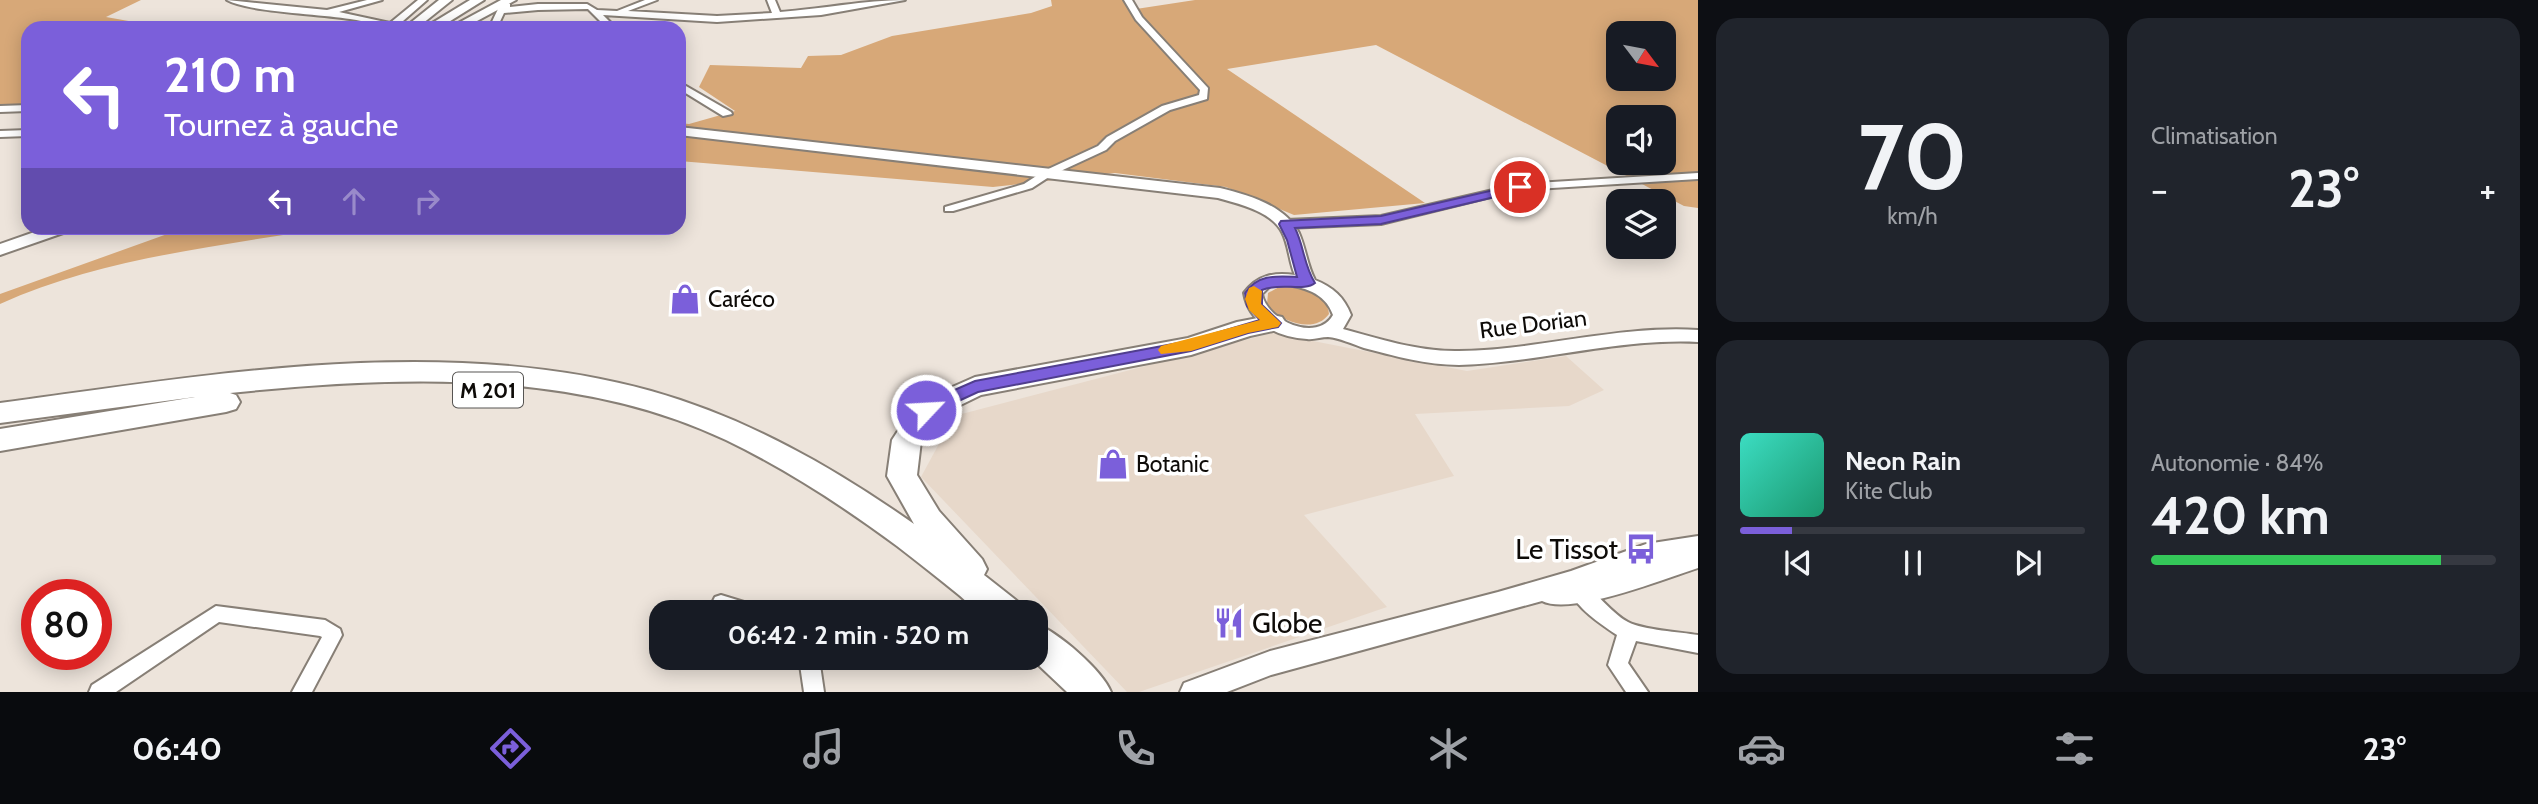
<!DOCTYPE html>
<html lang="fr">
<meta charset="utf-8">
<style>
:root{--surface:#171b24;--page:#20242c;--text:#f1f3f6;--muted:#9ea1a6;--line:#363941;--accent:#7b5fda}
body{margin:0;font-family:Cabin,sans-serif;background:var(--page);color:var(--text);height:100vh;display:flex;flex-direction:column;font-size:26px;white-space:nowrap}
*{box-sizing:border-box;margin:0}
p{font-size:23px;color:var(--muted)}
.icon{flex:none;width:38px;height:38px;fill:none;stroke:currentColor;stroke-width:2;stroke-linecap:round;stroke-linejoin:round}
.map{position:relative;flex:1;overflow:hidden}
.panel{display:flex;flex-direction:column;gap:18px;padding:18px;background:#0d0f14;width:840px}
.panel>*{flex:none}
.hud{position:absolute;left:21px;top:21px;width:665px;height:214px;border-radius:21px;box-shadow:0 4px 18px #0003;background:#7b5fda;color:#fff;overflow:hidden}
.needle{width:46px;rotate:122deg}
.tools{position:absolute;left:1606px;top:21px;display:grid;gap:14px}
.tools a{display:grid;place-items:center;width:70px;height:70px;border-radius:14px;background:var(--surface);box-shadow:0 4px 18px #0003;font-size:35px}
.speed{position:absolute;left:21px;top:579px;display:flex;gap:14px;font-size:35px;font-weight:700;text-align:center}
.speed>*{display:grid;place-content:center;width:91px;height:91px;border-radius:50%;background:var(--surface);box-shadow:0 4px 18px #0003;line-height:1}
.speed .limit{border:10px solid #d22;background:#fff;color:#111}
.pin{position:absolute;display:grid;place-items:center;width:60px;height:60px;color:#fff;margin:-30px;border:4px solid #fff;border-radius:50%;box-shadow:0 2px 7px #0007}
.me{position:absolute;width:77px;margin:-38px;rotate:65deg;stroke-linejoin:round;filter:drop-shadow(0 0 5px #0008)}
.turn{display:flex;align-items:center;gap:24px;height:147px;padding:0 28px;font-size:32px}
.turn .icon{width:91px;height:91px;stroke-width:2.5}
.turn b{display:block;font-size:49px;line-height:60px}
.lanes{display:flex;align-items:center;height:66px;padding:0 28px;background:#0003;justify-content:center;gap:35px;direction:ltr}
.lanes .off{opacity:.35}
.big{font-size:52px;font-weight:800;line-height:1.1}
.panel .card{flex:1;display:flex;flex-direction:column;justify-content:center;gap:10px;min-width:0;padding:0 24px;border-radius:21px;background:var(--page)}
.panel .dial{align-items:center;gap:0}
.dial b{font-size:91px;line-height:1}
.song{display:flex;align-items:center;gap:21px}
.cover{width:84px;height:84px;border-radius:10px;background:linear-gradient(135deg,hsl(170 70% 55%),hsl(160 70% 35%))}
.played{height:7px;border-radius:4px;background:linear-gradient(90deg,var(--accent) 15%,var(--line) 15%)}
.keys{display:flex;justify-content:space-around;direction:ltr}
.heat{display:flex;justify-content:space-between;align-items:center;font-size:38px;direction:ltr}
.charge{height:10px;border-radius:5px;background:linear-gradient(90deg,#34c759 84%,var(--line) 0)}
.panel .tiles{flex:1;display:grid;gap:18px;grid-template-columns:repeat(2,1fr)}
.trip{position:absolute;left:649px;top:600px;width:399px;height:70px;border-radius:21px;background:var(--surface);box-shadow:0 4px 18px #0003;font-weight:800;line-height:70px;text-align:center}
.tabs{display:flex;height:112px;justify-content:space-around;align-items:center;background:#090b0e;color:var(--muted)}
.tabs .icon{width:49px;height:49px}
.tabs .current{color:var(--accent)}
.tabs b{font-size:32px;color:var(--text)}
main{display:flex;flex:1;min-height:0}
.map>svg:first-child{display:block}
.built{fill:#e7d8ca}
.green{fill:#d7a878;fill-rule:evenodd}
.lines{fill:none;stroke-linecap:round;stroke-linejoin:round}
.street-casing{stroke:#877f76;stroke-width:4}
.secondary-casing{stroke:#877f76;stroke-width:4}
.highway-casing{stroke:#877f76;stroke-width:4}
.street{fill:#fff;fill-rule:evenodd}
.secondary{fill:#fff;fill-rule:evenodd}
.highway{fill:#fff;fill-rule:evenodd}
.route{fill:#7b5fda;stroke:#503e8e;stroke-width:2}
.slow{fill:#f59e0b}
.labels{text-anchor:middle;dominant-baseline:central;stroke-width:7;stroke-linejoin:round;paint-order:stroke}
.shield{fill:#fff;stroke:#565452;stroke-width:2}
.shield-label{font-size:21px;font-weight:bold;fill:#0e0b08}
.poi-label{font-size:23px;fill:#0e0b08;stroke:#fff;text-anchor:start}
.street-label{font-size:23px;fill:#0e0b08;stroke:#fff}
.near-poi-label{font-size:28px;fill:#0e0b08;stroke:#fff;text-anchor:end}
</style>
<main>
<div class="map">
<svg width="1698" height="692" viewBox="0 0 1698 692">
<rect width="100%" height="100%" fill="#ede4db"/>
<!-- built -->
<path class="built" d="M1272,333L1467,371L1566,356L1604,390L1569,406L1415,414L1454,476L1304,515L1387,607L1139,692H1127L921,477L954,416Z"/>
<!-- green -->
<g class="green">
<path d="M0,0H141L106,17L168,28H28V105H0Z"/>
<path d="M1051,0H1131L1136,9L1195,0H1698V208L1684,206L1376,45L1227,69L1425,203L1294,215L1226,187L1115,173L993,187L679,161V123L689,124L735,111L699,87L710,65L801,68L808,56L841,55L892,36L1031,13L1052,6ZM1619,33H1664V79H1619ZM1619,117H1664V163H1619Z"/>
<path d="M184,228H325C216,247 101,258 0,304V294Z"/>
<path d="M1279,287C1297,285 1327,291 1329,314C1314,335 1279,321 1267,304L1268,293Z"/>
</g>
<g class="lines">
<!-- street casing -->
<g class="street-casing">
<g id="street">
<path d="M227,0L327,10L367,0H382L339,12L390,23L418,0H427L395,28C381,28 367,21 350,19C321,14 248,12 227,0Z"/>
<path d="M645,0H657L628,11L717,16L772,13L767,0H775L780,12C822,9 864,0 905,0L821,15L717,22L603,15L616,28H607L588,9L538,10L504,13L497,28H489L498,9L507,3L510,4V7L538,4H587L597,10L617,11Z"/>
<path d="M1124,0H1132L1142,17L1208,88L1207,99L1170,110L1115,141L1106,150L1052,175L1032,188L953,211H945V207L1024,184L1044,171L1098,146L1107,137L1162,106L1199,95L1200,90L1136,20Z"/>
<path d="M679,82L731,112L732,114L723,116L679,89Z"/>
<path d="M28,105V111L0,112V106Z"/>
<path d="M28,130V136L0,137V131Z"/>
<path d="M1698,173V179L1519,190L1381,224L1286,228L1280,224L1286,220L1381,216L1519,184Z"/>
<path d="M1577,581C1595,588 1609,612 1628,622C1643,630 1680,632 1698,635V653L1636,641L1628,663L1648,692H1626L1608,665L1617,635C1599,623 1578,609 1568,589L1571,584Z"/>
<path d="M721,595L757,606L759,612H726L715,609L712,603L715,597Z"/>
<path d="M216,606L325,620L340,629L342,635L312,692H292L322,637L320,636L219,622L116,692H89L92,685Z"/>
<path d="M799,658H819L824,692H804Z"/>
</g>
</g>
<!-- secondary casing -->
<g class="secondary-casing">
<g id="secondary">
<path d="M439,0H452L417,28H404Z"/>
<path d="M470,0H484L439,28H424Z"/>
<path d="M501,0H516L464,28H449Z"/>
<path d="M679,127L1220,188C1248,195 1285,205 1299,233C1306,249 1307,265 1315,280C1333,287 1344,297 1351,315L1343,329C1381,339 1419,352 1459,351C1539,350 1617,325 1698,330V342C1617,338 1540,363 1459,365C1426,365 1395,356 1364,348C1353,344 1339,338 1328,337C1321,337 1314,340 1307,339C1278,337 1249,324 1244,293C1257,275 1274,272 1295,275C1289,262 1289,245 1282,232C1271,211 1239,204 1218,198L679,135ZM1281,284C1303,287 1325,292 1333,315C1317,343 1267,321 1262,294L1270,286Z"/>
<path d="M46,228H68L66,232L0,255V244Z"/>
<path d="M1698,536V568C1664,579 1571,616 1542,601L1271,675L1227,692H1180L1184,683L1270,651L1498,592L1571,571L1646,544Z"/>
</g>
</g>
<!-- highway casing -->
<g class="highway-casing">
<g id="highway">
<path d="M1273,315L1282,317L1286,323L1282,329L1250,336L1191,355L981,395L936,417L921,441L917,475L939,511L982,559L987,569L984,575L1017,601L1022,612C1010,612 990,616 980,612C973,609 965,600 959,595C939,579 918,562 897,546C843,506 786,469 726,440C574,368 393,376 230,393L236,395L240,402L236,409L226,412L0,451V429L195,397L0,423V403C210,375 443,333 651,391C747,418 833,467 914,524L887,476L892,440L916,403L975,377L1188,338L1237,322Z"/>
<path d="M1036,624C1058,632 1102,670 1111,692H1067L1031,658H1036Z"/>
</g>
</g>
<!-- street -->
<use href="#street" class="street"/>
<!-- secondary -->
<use href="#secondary" class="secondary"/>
<!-- highway -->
<use href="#highway" class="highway"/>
</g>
<!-- route -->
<path class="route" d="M1520,184L1526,187L1524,190L1381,224L1295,228C1304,246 1304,266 1315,283C1304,292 1281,282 1262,290V305L1281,323L1278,327L1248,333L1191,351L978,392L926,416L918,410L920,405L975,381L1189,341L1260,320L1247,306L1245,293C1258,274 1276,276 1297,277L1287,240L1279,224L1281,221L1381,216Z"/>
<!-- slow -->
<path class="slow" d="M1254,286L1262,291L1261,304L1281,323L1278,327L1248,333L1191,351L1161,354L1158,350L1161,346L1260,320L1249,310L1245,299L1249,288Z"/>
<!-- icons -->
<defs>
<g id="shop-bare" transform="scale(2.415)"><path d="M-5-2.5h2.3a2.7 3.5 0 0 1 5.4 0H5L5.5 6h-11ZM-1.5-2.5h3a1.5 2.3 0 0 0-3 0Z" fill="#7b5fda" stroke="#fff" stroke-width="2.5" paint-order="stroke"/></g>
<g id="bus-bare" transform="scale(2.415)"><path d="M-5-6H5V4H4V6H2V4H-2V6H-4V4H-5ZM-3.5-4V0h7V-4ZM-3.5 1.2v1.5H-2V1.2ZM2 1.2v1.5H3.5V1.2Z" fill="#7b5fda" stroke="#fff" stroke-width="2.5" paint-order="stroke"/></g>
<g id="restaurant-bare" transform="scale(2.415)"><path d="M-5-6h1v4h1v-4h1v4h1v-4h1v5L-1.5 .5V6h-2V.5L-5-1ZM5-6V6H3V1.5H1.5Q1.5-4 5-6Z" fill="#7b5fda" stroke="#fff" stroke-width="2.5" paint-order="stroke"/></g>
</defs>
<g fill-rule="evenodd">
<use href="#shop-bare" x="685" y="299"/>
<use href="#shop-bare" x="1113" y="464"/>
<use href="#bus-bare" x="1641" y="549"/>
<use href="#restaurant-bare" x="1229" y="623"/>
</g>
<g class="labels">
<!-- shield labels -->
<rect class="shield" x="453" y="372.5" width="70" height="35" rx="5"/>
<g class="shield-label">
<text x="488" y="390">M 201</text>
</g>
<!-- poi labels -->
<g class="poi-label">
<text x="708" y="299">Caréco</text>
<text x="1136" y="464">Botanic</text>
</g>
<!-- street labels -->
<g class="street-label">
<text transform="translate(1533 324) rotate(-7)">Rue Dorian</text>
</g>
<!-- near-poi labels -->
<g class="near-poi-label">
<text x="1618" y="549">Le Tissot</text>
<text x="1252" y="623" text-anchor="start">Globe</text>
</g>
</g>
</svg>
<div class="tools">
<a><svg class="needle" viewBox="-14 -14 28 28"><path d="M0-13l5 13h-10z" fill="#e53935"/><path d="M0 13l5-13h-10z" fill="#9ea1a6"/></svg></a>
<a><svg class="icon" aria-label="sound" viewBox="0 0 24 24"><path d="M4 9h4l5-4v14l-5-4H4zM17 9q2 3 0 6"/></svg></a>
<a><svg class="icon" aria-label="layers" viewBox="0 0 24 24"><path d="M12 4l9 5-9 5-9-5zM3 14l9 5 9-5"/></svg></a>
</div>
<div class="speed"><div class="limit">80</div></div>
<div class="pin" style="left:1520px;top:187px;background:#d93025"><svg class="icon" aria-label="arrive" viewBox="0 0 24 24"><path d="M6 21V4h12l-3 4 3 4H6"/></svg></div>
<svg class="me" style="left:926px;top:410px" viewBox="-20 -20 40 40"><circle r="17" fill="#7b5fda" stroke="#fff" stroke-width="3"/><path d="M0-11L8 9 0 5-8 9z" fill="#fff"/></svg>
<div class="trip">06:42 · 2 min · 520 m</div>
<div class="hud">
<div class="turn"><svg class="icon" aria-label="left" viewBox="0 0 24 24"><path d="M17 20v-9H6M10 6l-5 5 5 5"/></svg><div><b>210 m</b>Tournez à gauche</div></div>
<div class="lanes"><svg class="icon" aria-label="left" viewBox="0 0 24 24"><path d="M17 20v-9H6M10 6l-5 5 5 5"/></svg><svg class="icon off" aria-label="ahead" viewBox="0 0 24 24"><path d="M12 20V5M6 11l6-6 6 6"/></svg><svg class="icon off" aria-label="right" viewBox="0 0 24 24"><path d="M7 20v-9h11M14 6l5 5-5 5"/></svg></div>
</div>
</div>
<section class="panel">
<div class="tiles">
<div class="card dial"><b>70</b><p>km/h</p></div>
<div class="card"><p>Climatisation</p>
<div class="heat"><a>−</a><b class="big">23°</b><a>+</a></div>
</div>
<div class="card">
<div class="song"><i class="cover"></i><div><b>Neon Rain</b><p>Kite Club</p></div></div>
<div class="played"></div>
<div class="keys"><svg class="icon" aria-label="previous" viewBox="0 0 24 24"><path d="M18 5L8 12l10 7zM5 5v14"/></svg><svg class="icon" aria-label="pause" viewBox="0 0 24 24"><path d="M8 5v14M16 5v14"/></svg><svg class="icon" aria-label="next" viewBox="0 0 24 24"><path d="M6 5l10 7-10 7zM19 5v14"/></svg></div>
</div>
<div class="card"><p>Autonomie · 84%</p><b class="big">420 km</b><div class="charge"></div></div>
</div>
</section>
</main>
<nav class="tabs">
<b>06:40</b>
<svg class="icon current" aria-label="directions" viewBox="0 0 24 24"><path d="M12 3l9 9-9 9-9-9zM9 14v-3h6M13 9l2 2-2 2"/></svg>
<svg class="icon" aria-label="music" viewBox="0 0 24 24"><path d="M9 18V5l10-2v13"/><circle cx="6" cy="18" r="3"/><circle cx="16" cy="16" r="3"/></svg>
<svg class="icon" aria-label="phone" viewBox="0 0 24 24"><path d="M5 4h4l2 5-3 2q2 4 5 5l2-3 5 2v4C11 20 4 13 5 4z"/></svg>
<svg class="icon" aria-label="climate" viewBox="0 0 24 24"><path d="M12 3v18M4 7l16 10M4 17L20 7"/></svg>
<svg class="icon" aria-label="car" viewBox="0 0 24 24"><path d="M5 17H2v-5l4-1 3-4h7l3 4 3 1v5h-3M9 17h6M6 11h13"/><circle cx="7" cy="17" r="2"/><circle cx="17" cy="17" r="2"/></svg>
<svg class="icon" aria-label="filters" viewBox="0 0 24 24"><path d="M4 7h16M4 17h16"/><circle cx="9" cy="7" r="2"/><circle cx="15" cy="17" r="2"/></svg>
<b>23°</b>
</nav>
